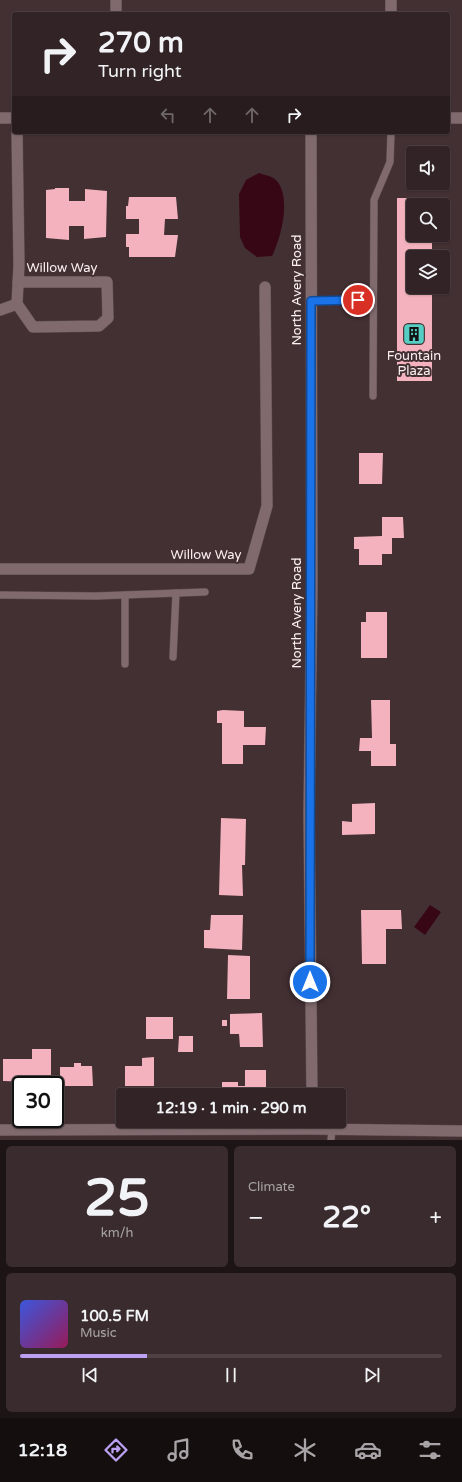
<!DOCTYPE html>
<meta charset="utf-8">
<style>
:root{--surface:#322426;--page:#3a2c2e;--text:#f1f3f6;--muted:#a8a4a7;--line:#4d4143;--accent:#bca0f2}
body{margin:0;font-family:"Varela Round",sans-serif;background:var(--page);color:var(--text);height:100vh;display:flex;flex-direction:column;font-size:15px;white-space:nowrap}
*{box-sizing:border-box;margin:0}
p{font-size:13px;color:var(--muted)}
.icon{flex:none;width:22px;height:22px;fill:none;stroke:currentColor;stroke-width:2;stroke-linecap:round;stroke-linejoin:round}
.map{position:relative;height:1140px;overflow:hidden}
.details{display:flex;flex-direction:column;gap:6px;padding:6px;background:#1c1415;flex:1}
.details>*{flex:none}
.hud{position:absolute;left:12px;top:12px;width:438px;height:122px;border-radius:4px;box-shadow:0 1px 3px #0004,0 0 0 1px var(--line);background:#322426;color:var(--text);overflow:hidden}
.tools{position:absolute;left:406px;top:146px;display:grid;gap:8px}
.tools a{display:grid;place-items:center;width:44px;height:44px;border-radius:4px;background:var(--surface);box-shadow:0 1px 3px #0004,0 0 0 1px var(--line);font-size:20px}
.speed{position:absolute;left:12px;top:1076px;display:flex;gap:8px;font-size:20px;font-weight:700;text-align:center}
.speed>*{display:grid;place-content:center;width:52px;height:52px;border-radius:50%;background:var(--surface);box-shadow:0 1px 3px #0004,0 0 0 1px var(--line);line-height:1}
.speed .limit{border:2px solid #111;border-radius:6px;background:#fff;color:#111}
.pin{position:absolute;display:grid;place-items:center;width:34px;height:34px;color:#fff;margin:-17px;border:2px solid #fff;border-radius:50%;box-shadow:0 1px 4px #0007}
.me{position:absolute;width:44px;margin:-22px;rotate:0deg;stroke-linejoin:round;filter:drop-shadow(0 0 3px #0008)}
.turn{display:flex;align-items:center;gap:14px;height:84px;padding:0 20px;font-size:18px}
.turn .icon{width:52px;height:52px;stroke-width:2.5}
.turn b{display:block;font-size:28px;line-height:34px}
.lanes{display:flex;align-items:center;height:38px;padding:0 20px;background:#0003;justify-content:center;gap:20px;direction:ltr}
.lanes .off{opacity:.35}
.big{font-size:30px;font-weight:800;line-height:1.1}
.details .card{flex:1;display:flex;flex-direction:column;justify-content:center;gap:6px;min-width:0;padding:0 14px;border-radius:6px;background:var(--page)}
.details .dial{align-items:center;gap:0}
.dial b{font-size:52px;line-height:1}
.song{display:flex;align-items:center;gap:12px}
.cover{width:48px;height:48px;border-radius:6px;background:linear-gradient(135deg,hsl(230 70% 55%),hsl(330 70% 35%))}
.played{height:4px;border-radius:2px;background:linear-gradient(90deg,var(--accent) 30%,var(--line) 30%)}
.keys{display:flex;justify-content:space-around;direction:ltr}
.heat{display:flex;justify-content:space-between;align-items:center;font-size:22px;direction:ltr}
.details .tiles{flex:1;display:grid;gap:6px;grid-template-columns:1fr 1fr}
.card:last-child{grid-column:span 2}
.trip{position:absolute;left:116px;top:1088px;width:230px;height:40px;border-radius:4px;background:var(--surface);box-shadow:0 1px 3px #0004,0 0 0 1px var(--line);font-weight:800;line-height:40px;text-align:center}
.dock{display:flex;height:64px;justify-content:space-around;align-items:center;background:#140e0f;color:var(--muted)}
.dock .icon{width:28px;height:28px}
.dock .current{color:var(--accent)}
.dock b{font-size:18px;color:var(--text)}
.map>svg:first-child{display:block}
.water{fill:#380716}
.building{fill:#f3b2bd}
.lines{fill:none;stroke-linecap:round;stroke-linejoin:round}
.service-casing{stroke:#5c4c4e;stroke-width:8}
.minor-casing{stroke:#5c4c4e;stroke-width:12}
.secondary-casing{stroke:#5c4c4e;stroke-width:12}
.service{stroke:#806a6d;stroke-width:7}
.minor{stroke:#806a6d;stroke-width:11}
.secondary{stroke:#806a6d;stroke-width:11}
.route-casing{stroke:#114b97;stroke-width:10}
.route{stroke:#1a73e8;stroke-width:7}
.labels{text-anchor:middle;dominant-baseline:central;stroke-width:4;stroke-linejoin:round;paint-order:stroke}
.street-label{font-size:13px;fill:#fcf0f1;stroke:#433033}
.poi-label{font-size:13px;fill:#fcf0f1;stroke:#433033}
</style>
<div class="map">
<svg width="462" height="1140" viewBox="0 0 462 1140">
<rect width="100%" height="100%" fill="#433033"/>
<!-- water -->
<g class="water">
<path d="M259,173C264,175 272,176 276,180C292,197 281,238 272,256L257,257L245,248L240,237L239,194L246,180Z"/>
<path d="M430,905L441,912L425,935L414,927Z"/>
</g>
<!-- building -->
<g class="building">
<path d="M55,188H69V201H85V189L107,191L106,237L84,239V226H69V240L46,238V190L55,189Z"/>
<path d="M129,197H176L178,219H165L164,235H178L175,257H129V247H126V234H139V219H126V206H128Z"/>
<path d="M397,198H432V205H413V235H432V257H413V287H432V381H397Z"/>
<path d="M359,453H383L382,484H359Z"/>
<path d="M382,517H403L404,538H392V554H382V565H359V549H354V537L382,536Z"/>
<path d="M366,612H387V658H361V622H366Z"/>
<path d="M371,700H390V744H396V766H371V751H359L360,738H372Z"/>
<path d="M223,710L244,711V727H266L265,745H243V764H222V723H217V711Z"/>
<path d="M375,803V834L342,835V821L352,822V804Z"/>
<path d="M221,818L246,819L245,865H242L243,896L219,895Z"/>
<path d="M361,910H401L402,929H386V964H362Z"/>
<path d="M211,915H243L242,950L204,948V930H210Z"/>
<path d="M228,955L250,956V999H227Z"/>
<path d="M262,1013L263,1047H240L239,1034H230V1014Z"/>
<rect x="146" y="1017" width="27" height="22"/>
<rect x="222" y="1020" width="5" height="6"/>
<path d="M179,1036H193V1052H178Z"/>
<path d="M32,1049H51V1085H33V1082L3,1081V1059H32Z"/>
<path d="M154,1057V1086H125V1066H142V1058Z"/>
<path d="M74,1063H81V1066H92L93,1086H60V1067H74Z"/>
<path d="M245,1070H266V1095H222V1082H238V1086H245Z"/>
</g>
<g class="lines">
<!-- service casing -->
<g class="service-casing">
<g id="service">
<path d="M311,301L373,299"/>
<path d="M373,396L374,200L390,162L391,132"/>
<path d="M0,595L96,596L205,592"/>
<path d="M125,595V664"/>
<path d="M173,657L176,593"/>
<path d="M331,1140L332,1129"/>
</g>
</g>
<!-- minor casing -->
<g class="minor-casing">
<g id="minor">
<path d="M116,0V14"/>
<path d="M391,0V14"/>
<path d="M311,132L312,585L309,814L312,1095"/>
<path d="M17,304L19,265L17,132"/>
<path d="M0,310L17,304L33,327L99,326L108,318L107,282H18"/>
<path d="M0,569H249L267,506L265,287"/>
<path d="M0,1130L311,1129L462,1131"/>
</g>
</g>
<!-- secondary casing -->
<g class="secondary-casing">
<g id="secondary">
<path d="M0,118H14"/>
<path d="M448,118H462"/>
</g>
</g>
<!-- service -->
<use href="#service" class="service"/>
<!-- minor -->
<use href="#minor" class="minor"/>
<!-- secondary -->
<use href="#secondary" class="secondary"/>
</g>
<g class="lines">
<!-- route casing -->
<g class="route-casing">
<path id="route" d="M310,982L311,301L358,300"/>
</g>
<!-- route -->
<use href="#route" class="route"/>
</g>
<!-- icons -->
<defs>
<g id="building-square" transform="scale(1.15)"><rect x="-9" y="-9" width="18" height="18" rx="4" fill="#56cec4" stroke="#433033"/><path d="M-4-6H4V6H1V3H-1V6H-4ZM-2.5-4.3h1.7v1.8h-1.7ZM.8-4.3h1.7v1.8H.8ZM-2.5-1h1.7V.8h-1.7ZM.8-1h1.7V.8H.8Z" fill="#111"/></g>
</defs>
<g fill-rule="evenodd">
<use href="#building-square" x="414" y="334"/>
</g>
<g class="labels">
<!-- street labels -->
<g class="street-label">
<text x="62" y="268">Willow Way</text>
<text transform="translate(297 290) rotate(-90)">North Avery Road</text>
<text x="206" y="555">Willow Way</text>
<text transform="translate(297 613) rotate(-90)">North Avery Road</text>
</g>
<!-- poi labels -->
<g class="poi-label">
<text x="414" y="356">Fountain<tspan x="414" dy="15">Plaza</tspan></text>
</g>
</g>
</svg>
<div class="tools">
<a><svg class="icon" aria-label="sound" viewBox="0 0 24 24"><path d="M4 9h4l5-4v14l-5-4H4zM17 9q2 3 0 6"/></svg></a>
<a><svg class="icon" aria-label="search" viewBox="0 0 24 24"><circle cx="10" cy="10" r="6"/><path d="M15 15l6 6"/></svg></a>
<a><svg class="icon" aria-label="layers" viewBox="0 0 24 24"><path d="M12 4l9 5-9 5-9-5zM3 14l9 5 9-5"/></svg></a>
</div>
<div class="speed"><div class="limit">30</div></div>
<div class="pin" style="left:358px;top:300px;background:#d93025"><svg class="icon" aria-label="arrive" viewBox="0 0 24 24"><path d="M6 21V4h12l-3 4 3 4H6"/></svg></div>
<svg class="me" style="left:310px;top:982px" viewBox="-20 -20 40 40"><circle r="17" fill="#1a73e8" stroke="#fff" stroke-width="3"/><path d="M0-11L8 9 0 5-8 9z" fill="#fff"/></svg>
<div class="trip">12:19 · 1 min · 290 m</div>
<div class="hud">
<div class="turn"><svg class="icon" aria-label="right" viewBox="0 0 24 24"><path d="M7 20v-9h11M14 6l5 5-5 5"/></svg><div><b>270 m</b>Turn right</div></div>
<div class="lanes"><svg class="icon off" aria-label="left" viewBox="0 0 24 24"><path d="M17 20v-9H6M10 6l-5 5 5 5"/></svg><svg class="icon off" aria-label="ahead" viewBox="0 0 24 24"><path d="M12 20V5M6 11l6-6 6 6"/></svg><svg class="icon off" aria-label="ahead" viewBox="0 0 24 24"><path d="M12 20V5M6 11l6-6 6 6"/></svg><svg class="icon" aria-label="right" viewBox="0 0 24 24"><path d="M7 20v-9h11M14 6l5 5-5 5"/></svg></div>
</div>
</div>
<section class="details">
<div class="tiles">
<div class="card dial"><b>25</b><p>km/h</p></div>
<div class="card"><p>Climate</p>
<div class="heat"><a>−</a><b class="big">22°</b><a>+</a></div>
</div>
<div class="card">
<div class="song"><i class="cover"></i><div><b>100.5 FM</b><p>Music</p></div></div>
<div class="played"></div>
<div class="keys"><svg class="icon" aria-label="previous" viewBox="0 0 24 24"><path d="M18 5L8 12l10 7zM5 5v14"/></svg><svg class="icon" aria-label="pause" viewBox="0 0 24 24"><path d="M8 5v14M16 5v14"/></svg><svg class="icon" aria-label="next" viewBox="0 0 24 24"><path d="M6 5l10 7-10 7zM19 5v14"/></svg></div>
</div>
</div>
</section>
<nav class="dock">
<b>12:18</b>
<svg class="icon current" aria-label="directions" viewBox="0 0 24 24"><path d="M12 3l9 9-9 9-9-9zM9 14v-3h6M13 9l2 2-2 2"/></svg>
<svg class="icon" aria-label="music" viewBox="0 0 24 24"><path d="M9 18V5l10-2v13"/><circle cx="6" cy="18" r="3"/><circle cx="16" cy="16" r="3"/></svg>
<svg class="icon" aria-label="phone" viewBox="0 0 24 24"><path d="M5 4h4l2 5-3 2q2 4 5 5l2-3 5 2v4C11 20 4 13 5 4z"/></svg>
<svg class="icon" aria-label="climate" viewBox="0 0 24 24"><path d="M12 3v18M4 7l16 10M4 17L20 7"/></svg>
<svg class="icon" aria-label="car" viewBox="0 0 24 24"><path d="M5 17H2v-5l4-1 3-4h7l3 4 3 1v5h-3M9 17h6M6 11h13"/><circle cx="7" cy="17" r="2"/><circle cx="17" cy="17" r="2"/></svg>
<svg class="icon" aria-label="filters" viewBox="0 0 24 24"><path d="M4 7h16M4 17h16"/><circle cx="9" cy="7" r="2"/><circle cx="15" cy="17" r="2"/></svg>
</nav>
